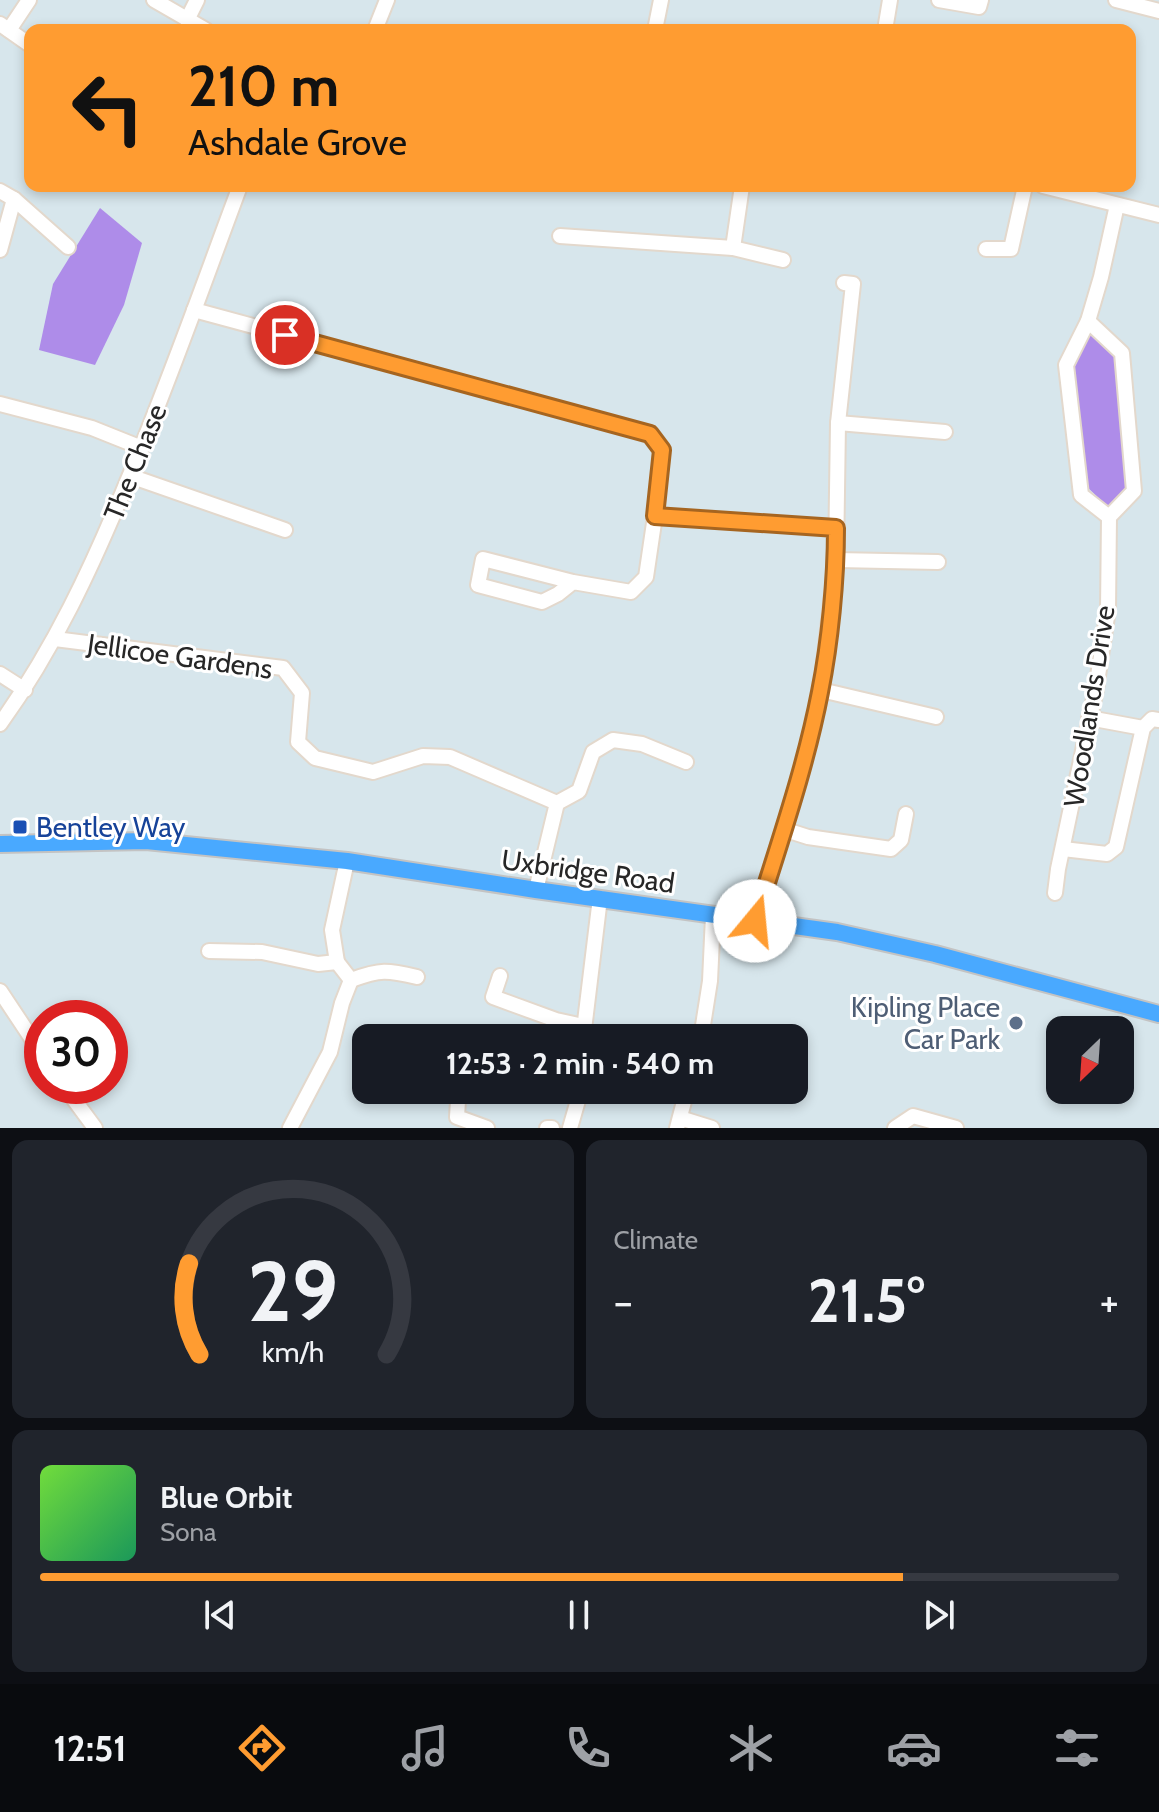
<!DOCTYPE html>
<meta charset="utf-8">
<style>
:root{--surface:#171b24;--page:#20242c;--text:#f1f3f6;--muted:#9ea1a6;--line:#363941;--accent:#ff9c31}
body{margin:0;font-family:Cabin,sans-serif;background:var(--page);color:var(--text);height:100vh;display:flex;flex-direction:column;font-size:30px;white-space:nowrap}
*{box-sizing:border-box;margin:0}
p{font-size:26px;color:var(--muted)}
.icon{flex:none;width:44px;height:44px;fill:none;stroke:currentColor;stroke-width:2;stroke-linecap:round;stroke-linejoin:round}
.map{position:relative;height:1128px;overflow:hidden}
.drawer{display:flex;flex-direction:column;gap:12px;padding:12px;background:#0d0f14;flex:1}
.drawer>*{flex:none}
.top-card{position:absolute;left:24px;top:24px;width:1112px;height:168px;border-radius:16px;box-shadow:0 4px 12px #0003;background:#ff9c31;color:#111;overflow:hidden}
.needle{width:52px;rotate:205deg}
.buttons{position:absolute;left:1046px;top:1016px;display:grid;gap:16px}
.buttons a{display:grid;place-items:center;width:88px;height:88px;border-radius:16px;background:var(--surface);box-shadow:0 4px 12px #0003;font-size:40px}
.speed{position:absolute;left:24px;top:1000px;display:flex;gap:16px;font-size:40px;font-weight:700;text-align:center}
.speed>*{display:grid;place-content:center;width:104px;height:104px;border-radius:50%;background:var(--surface);box-shadow:0 4px 12px #0003;line-height:1}
.speed .limit{border:12px solid #d22;background:#fff;color:#111}
.pin{position:absolute;display:grid;place-items:center;width:68px;height:68px;color:#fff;margin:-34px;border:4px solid #fff;border-radius:50%;box-shadow:0 2px 8px #0007}
.me{position:absolute;width:88px;margin:-44px;rotate:17deg;stroke-linejoin:round;filter:drop-shadow(0 0 6px #0008)}
.turn{display:flex;align-items:center;gap:28px;height:168px;padding:0 32px;font-size:36px}
.turn .icon{width:104px;height:104px;stroke-width:2.5}
.turn b{display:block;font-size:56px;line-height:68px}
.big{font-size:60px;font-weight:700;line-height:1.1}
.drawer .tile{flex:1;display:flex;flex-direction:column;justify-content:center;gap:12px;min-width:0;padding:0 28px;border-radius:16px;background:var(--page)}
.drawer .dial{align-items:center;gap:0}
.dial svg{height:208px;overflow:visible;fill:none;stroke:var(--line);stroke-width:7;stroke-linecap:round;text-anchor:middle}
.dial text{fill:var(--text);stroke:none}
.song{display:flex;align-items:center;gap:24px}
.cover{width:96px;height:96px;border-radius:12px;background:linear-gradient(135deg,hsl(100 70% 55%),hsl(150 70% 35%))}
.played{height:8px;border-radius:4px;background:linear-gradient(90deg,var(--accent) 80%,var(--line) 80%)}
.keys{display:flex;justify-content:space-around;direction:ltr}
.heat{display:flex;justify-content:space-between;align-items:center;font-size:44px;direction:ltr}
.drawer .tiles{flex:1;display:grid;gap:12px;grid-template-columns:1fr 1fr}
.tile:last-child{grid-column:span 2}
.trip{position:absolute;left:352px;top:1024px;width:456px;height:80px;border-radius:16px;background:var(--surface);box-shadow:0 4px 12px #0003;font-weight:700;line-height:80px;text-align:center}
.dock{display:flex;height:128px;justify-content:space-around;align-items:center;background:#090b0e;color:var(--muted)}
.dock .icon{width:56px;height:56px}
.dock .on{color:var(--accent)}
.dock b{font-size:36px;color:var(--text)}
.map>svg:first-child{display:block}
.green{fill:#ae8ce9}
.lines{fill:none;stroke-linecap:round;stroke-linejoin:round}
.minor-casing{stroke:#e3d8cc;stroke-width:18}
.major-casing{stroke:#c3c3c3;stroke-width:20}
.minor{stroke:#fff;stroke-width:14}
.major{stroke:#49a9ff;stroke-width:16}
.route-casing{stroke:#a66520;stroke-width:20}
.route{stroke:#ff9c31;stroke-width:14}
.transit-dot{fill:#1a4fb4;stroke:#fff;stroke-width:3}
.service-dot{fill:#5c6f8a;stroke:#fff;stroke-width:3}
.labels{text-anchor:middle;dominant-baseline:central;stroke-width:6;stroke-linejoin:round;paint-order:stroke}
.street-label{font-size:28px;fill:#272727;stroke:#fff}
.transit-label{font-size:28px;fill:#164399;stroke:#fff;text-anchor:start}
.service-label{font-size:28px;fill:#4e5e75;stroke:#fff;text-anchor:end}
</style>
<div class="map">
<svg width="1159" height="1128" viewBox="0 0 1159 1128">
<rect width="100%" height="100%" fill="#d7e6ec"/>
<!-- green -->
<g class="green">
<path d="M100,208L142,243L124,305L95,365L39,350L53,284Z"/>
<path d="M1089,333L1118,355L1128,489L1108,507L1083,483L1073,371Z"/>
</g>
<g class="lines">
<!-- minor casing -->
<g class="minor-casing">
<g id="minor">
<path d="M154,0L206,30"/>
<path d="M939,0L979,7L981,0"/>
<path d="M1116,0L1159,11"/>
<path d="M187,20L197,0"/>
<path d="M0,24L30,45"/>
<path d="M9,30L29,0"/>
<path d="M375,30L387,0"/>
<path d="M655,30L661,0"/>
<path d="M885,30L890,0"/>
<path d="M1043,186L1159,215"/>
<path d="M0,191L14,199L68,247"/>
<path d="M560,236L733,248L742,186"/>
<path d="M733,248L783,260"/>
<path d="M986,249H1011L1025,186"/>
<path d="M0,250L14,199"/>
<path d="M194,310L650,434L662,450L655,516"/>
<path d="M0,404L92,428L142,448"/>
<path d="M838,423L945,432"/>
<path d="M130,476L285,530"/>
<path d="M1109,517L1081,495L1066,365L1088,321L1101,277L1117,205"/>
<path d="M836,560L938,562"/>
<path d="M573,582L558,594L542,602L478,585L483,559L573,582L631,592L646,577L655,516L836,528"/>
<path d="M55,639L283,668L302,693L298,742L315,758L373,772L423,756L450,757L557,803L536,890"/>
<path d="M0,674L25,690"/>
<path d="M821,690L936,717"/>
<path d="M1089,718L1143,728"/>
<path d="M0,724C54,649 92,567 127,482C168,385 203,285 240,186"/>
<path d="M557,803L579,791L593,752L613,740L642,744L686,762"/>
<path d="M783,829L808,837L891,849L901,840L906,814"/>
<path d="M1063,849L1107,854L1116,847L1143,728L1152,719L1159,720"/>
<path d="M1055,893L1058,869L1096,689L1108,610L1109,517L1134,491L1122,353L1088,321"/>
<path d="M755,921L805,758L821,690L836,560L838,423L853,284L844,283"/>
<path d="M209,951L262,952L318,964L337,962"/>
<path d="M500,976L493,997L556,1020L583,1026"/>
<path d="M351,980C381,969 387,970 417,977"/>
<path d="M0,991L42,1054"/>
<path d="M583,1038L600,898"/>
<path d="M701,1038L710,981L713,916"/>
<path d="M64,1086L95,1128"/>
<path d="M462,1090L458,1100L457,1117L487,1128"/>
<path d="M680,1118L712,1128"/>
<path d="M290,1128L330,1052L342,1003L351,980L337,962L332,930L347,861"/>
<path d="M547,1128H552"/>
<path d="M570,1128L581,1090"/>
<path d="M677,1128L687,1090"/>
<path d="M895,1128L913,1116L956,1128"/>
</g>
</g>
<!-- major casing -->
<g class="major-casing">
<path id="major" d="M0,844L146,841L347,861L536,890L837,932L935,954L1159,1014"/>
</g>
<!-- minor -->
<use href="#minor" class="minor"/>
<!-- major -->
<use href="#major" class="major"/>
</g>
<g class="lines">
<!-- route casing -->
<g class="route-casing">
<path id="route" d="M285,335L650,434L662,450L655,516L836,528C836,580 830,642 820,692C805,770 778,846 755,921"/>
</g>
<!-- route -->
<use href="#route" class="route"/>
</g>
<!-- markers -->
<rect class="transit-dot" x="12" y="819" width="16" height="16" rx="4"/>
<circle class="service-dot" cx="1016" cy="1023" r="8"/>
<g class="labels">
<!-- street labels -->
<g class="street-label">
<text transform="translate(135 462) rotate(-68)">The Chase</text>
<text transform="translate(180 656) rotate(8)">Jellicoe Gardens</text>
<text transform="translate(1089 706) rotate(-81)">Woodlands Drive</text>
<text transform="translate(588 871) rotate(8)">Uxbridge Road</text>
</g>
<!-- transit labels -->
<g class="transit-label">
<text x="36" y="827">Bentley Way</text>
</g>
<!-- service labels -->
<g class="service-label">
<text x="1000" y="1007">Kipling Place<tspan x="1000" dy="32">Car Park</tspan></text>
</g>
</g>
</svg>
<div class="buttons">
<a><svg class="needle" viewBox="-14 -14 28 28"><path d="M0-13l5 13h-10z" fill="#e53935"/><path d="M0 13l5-13h-10z" fill="#9ea1a6"/></svg></a>
</div>
<div class="speed"><div class="limit">30</div></div>
<div class="pin" style="left:285px;top:335px;background:#d93025"><svg class="icon" aria-label="arrive" viewBox="0 0 24 24"><path d="M6 21V4h12l-3 4 3 4H6"/></svg></div>
<svg class="me" style="left:755px;top:921px" viewBox="-20 -20 40 40"><circle r="19" fill="#fff"/><path d="M0-13L10 11 0 6-10 11z" fill="#ff9c31"/></svg>
<div class="trip">12:53 · 2 min · 540 m</div>
<div class="top-card">
<div class="turn"><svg class="icon" aria-label="left" viewBox="0 0 24 24"><path d="M17 20v-9H6M10 6l-5 5 5 5"/></svg><div><b>210 m</b>Ashdale Grove</div></div>
</div>
</div>
<section class="drawer">
<div class="tiles">
<div class="tile dial"><svg viewBox="0 0 100 80">
<path d="M14 69A42 42 0 1 1 86 69"/>
<path d="M14 69A42 42 0 0 1 10 34" stroke="#ff9c31"/>
<text x="50" y="56" font-size="32" font-weight="700">29</text>
<text x="50" y="72" font-size="11">km/h</text>
</svg></div>
<div class="tile"><p>Climate</p>
<div class="heat"><a>−</a><b class="big">21.5°</b><a>+</a></div>
</div>
<div class="tile">
<div class="song"><i class="cover"></i><div><b>Blue Orbit</b><p>Sona</p></div></div>
<div class="played"></div>
<div class="keys"><svg class="icon" aria-label="previous" viewBox="0 0 24 24"><path d="M18 5L8 12l10 7zM5 5v14"/></svg><svg class="icon" aria-label="pause" viewBox="0 0 24 24"><path d="M8 5v14M16 5v14"/></svg><svg class="icon" aria-label="next" viewBox="0 0 24 24"><path d="M6 5l10 7-10 7zM19 5v14"/></svg></div>
</div>
</div>
</section>
<nav class="dock">
<b>12:51</b>
<svg class="icon on" aria-label="directions" viewBox="0 0 24 24"><path d="M12 3l9 9-9 9-9-9zM9 14v-3h6M13 9l2 2-2 2"/></svg>
<svg class="icon" aria-label="music" viewBox="0 0 24 24"><path d="M9 18V5l10-2v13"/><circle cx="6" cy="18" r="3"/><circle cx="16" cy="16" r="3"/></svg>
<svg class="icon" aria-label="phone" viewBox="0 0 24 24"><path d="M5 4h4l2 5-3 2q2 4 5 5l2-3 5 2v4C11 20 4 13 5 4z"/></svg>
<svg class="icon" aria-label="climate" viewBox="0 0 24 24"><path d="M12 3v18M4 7l16 10M4 17L20 7"/></svg>
<svg class="icon" aria-label="car" viewBox="0 0 24 24"><path d="M5 17H2v-5l4-1 3-4h7l3 4 3 1v5h-3M9 17h6M6 11h13"/><circle cx="7" cy="17" r="2"/><circle cx="17" cy="17" r="2"/></svg>
<svg class="icon" aria-label="filters" viewBox="0 0 24 24"><path d="M4 7h16M4 17h16"/><circle cx="9" cy="7" r="2"/><circle cx="15" cy="17" r="2"/></svg>
</nav>
